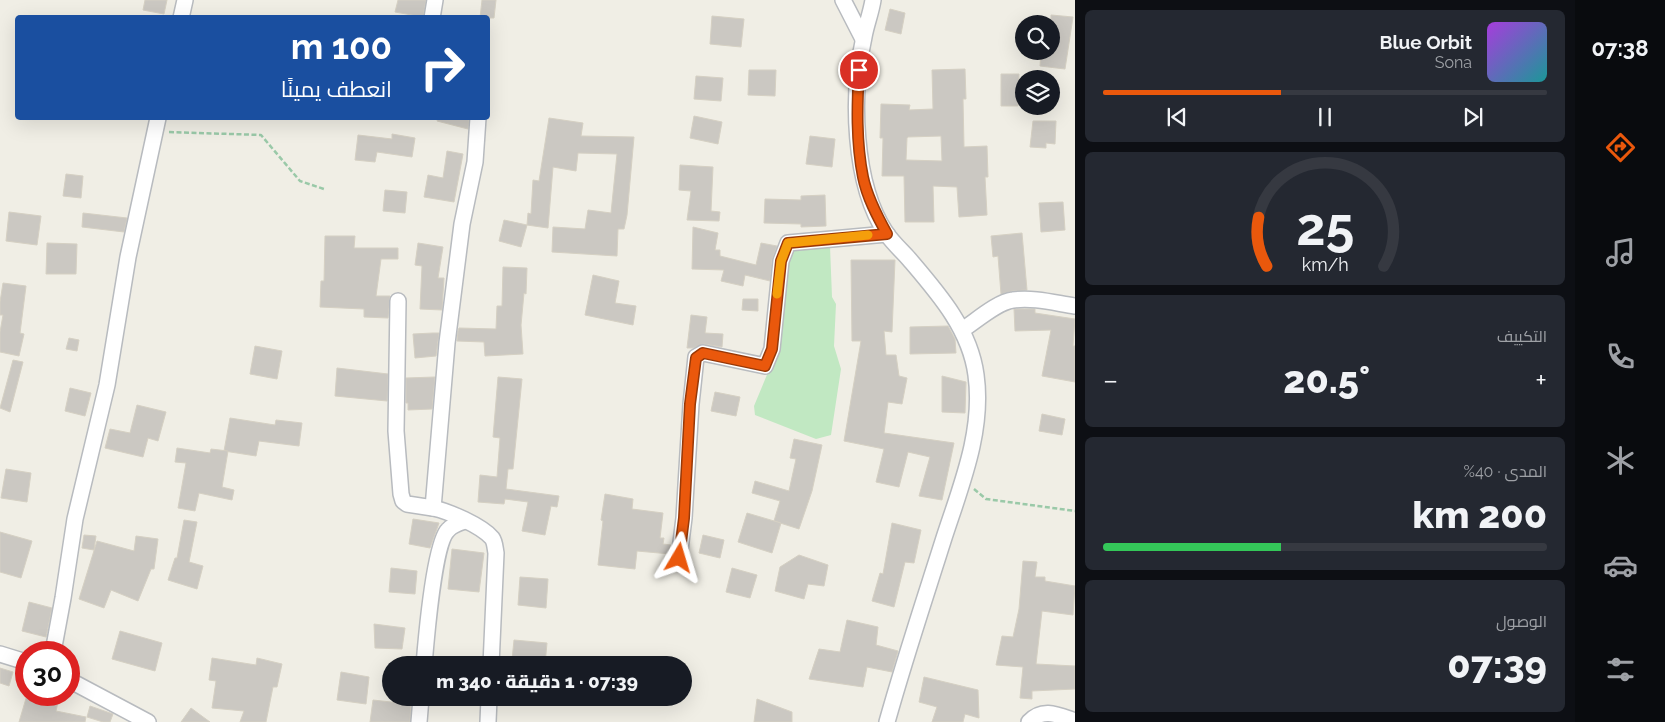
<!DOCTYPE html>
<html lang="ar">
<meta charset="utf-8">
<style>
:root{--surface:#171b24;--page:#242831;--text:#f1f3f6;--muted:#9ea1a6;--line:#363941;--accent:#ea580c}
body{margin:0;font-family:Raleway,Cairo,sans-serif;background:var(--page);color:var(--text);direction:rtl;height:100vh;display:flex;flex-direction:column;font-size:19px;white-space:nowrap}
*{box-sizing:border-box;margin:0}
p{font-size:16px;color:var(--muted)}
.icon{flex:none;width:28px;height:28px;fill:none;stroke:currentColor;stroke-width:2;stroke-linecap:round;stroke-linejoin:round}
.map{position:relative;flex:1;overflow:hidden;direction:ltr}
.details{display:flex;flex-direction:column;gap:10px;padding:10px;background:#0d0f14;width:500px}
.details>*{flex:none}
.hud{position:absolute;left:15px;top:15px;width:475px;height:105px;border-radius:5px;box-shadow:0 5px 20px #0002;direction:rtl;background:#1a4fa0;color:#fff;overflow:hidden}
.tools{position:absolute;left:1015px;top:15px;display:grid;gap:10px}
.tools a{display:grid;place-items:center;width:45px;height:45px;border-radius:50%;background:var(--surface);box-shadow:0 5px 20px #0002;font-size:25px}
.speed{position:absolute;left:15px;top:641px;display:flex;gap:10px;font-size:25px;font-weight:700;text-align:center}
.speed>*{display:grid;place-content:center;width:65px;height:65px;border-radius:50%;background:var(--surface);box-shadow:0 5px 20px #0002;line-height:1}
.speed .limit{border:8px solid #d22;background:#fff;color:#111}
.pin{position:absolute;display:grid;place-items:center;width:42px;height:42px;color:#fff;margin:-21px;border:2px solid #fff;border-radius:50%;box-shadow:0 1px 5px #0007}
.me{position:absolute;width:55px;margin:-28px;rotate:7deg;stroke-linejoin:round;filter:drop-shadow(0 0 4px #0008)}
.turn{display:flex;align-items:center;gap:18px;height:105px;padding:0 15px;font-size:22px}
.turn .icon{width:65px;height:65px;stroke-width:2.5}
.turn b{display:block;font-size:35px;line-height:42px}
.big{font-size:38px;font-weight:800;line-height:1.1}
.details .card{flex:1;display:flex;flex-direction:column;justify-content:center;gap:8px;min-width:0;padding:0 18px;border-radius:8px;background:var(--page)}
.details .dial{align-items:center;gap:0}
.dial svg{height:130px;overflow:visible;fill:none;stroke:var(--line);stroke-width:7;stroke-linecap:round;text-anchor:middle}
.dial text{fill:var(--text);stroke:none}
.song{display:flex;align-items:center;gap:15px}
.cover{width:60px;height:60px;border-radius:8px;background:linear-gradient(135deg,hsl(280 70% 55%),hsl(180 70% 35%))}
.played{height:5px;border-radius:2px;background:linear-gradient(90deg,var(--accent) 40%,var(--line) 40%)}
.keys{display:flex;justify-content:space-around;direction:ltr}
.heat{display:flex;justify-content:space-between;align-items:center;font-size:28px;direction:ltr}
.charge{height:8px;border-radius:4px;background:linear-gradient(90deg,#34c759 40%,var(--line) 0)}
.trip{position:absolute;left:382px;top:656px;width:310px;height:50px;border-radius:25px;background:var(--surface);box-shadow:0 5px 20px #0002;font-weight:800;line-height:50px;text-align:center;direction:rtl}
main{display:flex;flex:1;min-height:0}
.dock{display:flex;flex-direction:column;width:90px;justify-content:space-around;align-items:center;background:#090b0e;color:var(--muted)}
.dock .icon{width:35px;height:35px}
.dock .current{color:var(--accent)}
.dock b{font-size:22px;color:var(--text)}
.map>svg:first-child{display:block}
.green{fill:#c1e8c2}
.building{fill:#cbc8c2;stroke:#d5d0c3;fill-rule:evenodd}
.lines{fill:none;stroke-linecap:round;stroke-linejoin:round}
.street-casing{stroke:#b8bbbf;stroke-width:18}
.path{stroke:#9ac9a8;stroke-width:2.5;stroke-dasharray:5 2.5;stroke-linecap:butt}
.street{stroke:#fff;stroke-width:15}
.route-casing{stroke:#983908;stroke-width:12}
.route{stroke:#ea580c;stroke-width:9}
.slow{stroke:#f59e0b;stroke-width:9}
</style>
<main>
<nav class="dock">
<b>07:38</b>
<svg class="icon current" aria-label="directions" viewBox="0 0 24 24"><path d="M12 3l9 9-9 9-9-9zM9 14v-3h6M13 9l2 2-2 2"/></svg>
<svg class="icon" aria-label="music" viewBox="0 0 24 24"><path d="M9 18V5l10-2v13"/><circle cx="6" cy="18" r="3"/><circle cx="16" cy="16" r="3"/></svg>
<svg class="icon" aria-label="phone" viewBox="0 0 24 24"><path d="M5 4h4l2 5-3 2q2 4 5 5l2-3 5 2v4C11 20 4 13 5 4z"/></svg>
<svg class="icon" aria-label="climate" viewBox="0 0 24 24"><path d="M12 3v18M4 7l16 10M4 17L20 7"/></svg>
<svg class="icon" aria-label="car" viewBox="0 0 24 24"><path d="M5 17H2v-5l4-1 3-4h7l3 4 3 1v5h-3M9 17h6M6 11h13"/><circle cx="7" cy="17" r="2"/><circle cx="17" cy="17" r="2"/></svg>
<svg class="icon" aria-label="filters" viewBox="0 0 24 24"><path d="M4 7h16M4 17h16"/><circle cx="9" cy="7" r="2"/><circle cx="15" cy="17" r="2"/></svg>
</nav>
<section class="details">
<div class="card">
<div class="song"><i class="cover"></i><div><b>Blue Orbit</b><p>Sona</p></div></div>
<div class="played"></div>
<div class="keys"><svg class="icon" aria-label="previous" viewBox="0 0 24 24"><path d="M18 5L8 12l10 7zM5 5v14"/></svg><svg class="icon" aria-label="pause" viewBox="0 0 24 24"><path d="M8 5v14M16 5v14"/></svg><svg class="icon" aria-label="next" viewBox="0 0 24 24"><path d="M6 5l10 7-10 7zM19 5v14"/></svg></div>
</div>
<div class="card dial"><svg viewBox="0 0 100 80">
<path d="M14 69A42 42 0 1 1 86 69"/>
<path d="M14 69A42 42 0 0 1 9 39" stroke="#ea580c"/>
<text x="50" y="56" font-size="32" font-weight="700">25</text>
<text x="50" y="72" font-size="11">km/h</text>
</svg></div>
<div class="card"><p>التكييف</p>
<div class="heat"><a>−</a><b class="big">20.5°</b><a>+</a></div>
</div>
<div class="card"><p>المدى · 40%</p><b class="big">200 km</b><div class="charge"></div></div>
<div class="card"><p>الوصول</p><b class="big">07:39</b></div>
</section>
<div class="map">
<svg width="1075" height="722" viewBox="0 0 1075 722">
<rect width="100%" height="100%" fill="#f0eee5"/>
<!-- green -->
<path class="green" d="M830,246L832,297L836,304L834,346L841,369L831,435L816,439L755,415L754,406L771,365L789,248Z"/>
<!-- building -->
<g class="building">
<path d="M145,0H167L164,14L143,10Z"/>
<path d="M398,0H426L423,17L395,12Z"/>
<path d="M482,0H496L494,18H480Z"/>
<path d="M890,9L905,13L901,34L885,30Z"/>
<path d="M1051,15L1073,17L1065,69L1040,66L1041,51H1051Z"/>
<path d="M712,16L744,19L741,47L710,44Z"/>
<path d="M965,69L966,99H963L964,147L987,146L988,177H985L987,215L959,217L957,187L933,186L934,222H905L904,176H882L883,138H880L881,104L910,105L909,110L933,109L932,70ZM941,136L942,161L906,160L907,138L908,137Z"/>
<path d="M749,70H776L775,96L748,95Z"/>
<path d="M1001,74H1019L1018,106H1001Z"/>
<path d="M696,76L723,78L721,101L694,99Z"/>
<path d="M694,116L722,122L718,144L690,138Z"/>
<path d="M438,118H469L468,129L437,121Z"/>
<path d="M549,118L583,123L581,136L634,137L627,215L624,229H618L617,256L552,252L553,227L585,229L588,210L611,213L617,154L578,153L576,171L553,167L548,228L527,225L528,213L531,214L533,180L539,181Z"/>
<path d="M1033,121H1056L1055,144L1046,143V148L1030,147Z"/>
<path d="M392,134L415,138L412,157L377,152L375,162L355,160L358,135L392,139Z"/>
<path d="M810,136L835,139L832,167L806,164Z"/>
<path d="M447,151L463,154L454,202L424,197L428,175L443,178Z"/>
<path d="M680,165L713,167L711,211L720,212L719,221L687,220L691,191L679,190Z"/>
<path d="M66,174L83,176L81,198L63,196Z"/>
<path d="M385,190L407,192L405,213L383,211Z"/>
<path d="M825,195L826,226L801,227V224L764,223L765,199L801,200V196Z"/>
<path d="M1063,202L1065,230L1041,232L1039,203Z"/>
<path d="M9,212L41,216L37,245L6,241Z"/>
<path d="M83,213L127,218L124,232L82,227Z"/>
<path d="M504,220L527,225L521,247L499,241Z"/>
<path d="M693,227L718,233L715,250H720V256L756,265L761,243L777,246L772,260L770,281L745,275L743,286L721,281L724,270L692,269Z"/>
<path d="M1022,233L1027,290L1012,291L1001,294L998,256L993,257L991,236Z"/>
<path d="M325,236H355L354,248H398V259H381L376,296H390L388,318L364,317V309L320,307L321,281H324Z"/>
<path d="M47,243L77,244L76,274H46Z"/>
<path d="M418,243L443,247L438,278H444L442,310L420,309L422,266L415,265Z"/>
<path d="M851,260H895L892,332L884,331L886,355H896L899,376L907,378L902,404L888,402L884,433L954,443L942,500L919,496L930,457L908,452L899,487L876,482L884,449L844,441L861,341H852Z"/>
<path d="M503,267L527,268L526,294L524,293L521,325L523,354L485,356L484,342L457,341L458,331L459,328L496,329L497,306H502Z"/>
<path d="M593,275L619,281L615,303L636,306L633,325L585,315Z"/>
<path d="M3,283L26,286L20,333L24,334L19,356L0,352V332L3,315H0V302Z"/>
<path d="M743,299H758V311L742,310Z"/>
<path d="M1014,309H1035V313L1075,319L1073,346H1075V382L1042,376L1051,330L1015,331Z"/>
<path d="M691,315L707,317L705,333L723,334L722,347L704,344L693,348H687Z"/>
<path d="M948,326L955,339L956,353L910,354V327Z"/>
<path d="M433,333H439L436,356L415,358L413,334Z"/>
<path d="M69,338L79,340L77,351L66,349Z"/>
<path d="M255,346L282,351L277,379L250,374Z"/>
<path d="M13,360L23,362L10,412L0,408Z"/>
<path d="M337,368L388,374L387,401L335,396Z"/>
<path d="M942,376L966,382L965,413L942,412Z"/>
<path d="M435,377L432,409L408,410V403H406V378Z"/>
<path d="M498,377L522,379L513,469H508L506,489L559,496L557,507L551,506L545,535L522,531L528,502L505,499L504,504L478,502L480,475L497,477L500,438L493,437Z"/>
<path d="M70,388L91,393L85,416L65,411Z"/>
<path d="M715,392L740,397L736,416L711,411Z"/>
<path d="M137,405L166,412L158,441L148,438L143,457L105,448L110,429L130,433Z"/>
<path d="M1042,414L1065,419L1062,435L1039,431Z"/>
<path d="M230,418L275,425L276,420L302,423L299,446L259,441L256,456L224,451Z"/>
<path d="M794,439L822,445L812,491L799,529L774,521L780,501L752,493L755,481L789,491L796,459L790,458Z"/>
<path d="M177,448L210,453L211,449L228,451L222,487L234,490L232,500L199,493L195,511L178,508L186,463L175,462Z"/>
<path d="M6,469L31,473L27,502L1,498Z"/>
<path d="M605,494L633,499L632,509L663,513L660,538H664L663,544L671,545L670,554L637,551L635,569L598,565L603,521L601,520Z"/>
<path d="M747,513L781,523L772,553L738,542Z"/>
<path d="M413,519L439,523L430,548L409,544Z"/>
<path d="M184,520L197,522L189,562L203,566L197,589L168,580L175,558H177Z"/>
<path d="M892,523L921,530L914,563L905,562L894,607L872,601L880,573L883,574Z"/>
<path d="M0,532L32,541L21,578L0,572Z"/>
<path d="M84,535L96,536L94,550L82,548Z"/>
<path d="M703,535L724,540L720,558L699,553Z"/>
<path d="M136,536L158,539L154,569H151L138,601L111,590L104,608L79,599L97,541L134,551Z"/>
<path d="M452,549L484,553L479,592L448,589Z"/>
<path d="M799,555L828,565L824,586L808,584L804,599L775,591L780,567Z"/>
<path d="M1023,561L1037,562L1035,577H1045V581L1075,586L1073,615L1042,611L1036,664L1075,666V689L1032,691V699L1020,698L1023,667L996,665L1002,636L1013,637L1019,609Z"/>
<path d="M391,568L417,571L415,594L389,592Z"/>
<path d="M732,568L757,575L750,598L726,592Z"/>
<path d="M520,577L548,579L546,608L518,605Z"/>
<path d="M29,602L52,608L46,637L22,631Z"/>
<path d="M847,620L878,627L876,645L898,651L892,672L867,667L863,687L809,679L819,649L840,652Z"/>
<path d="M374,624L405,628L402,649L375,648Z"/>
<path d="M120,631L162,643L155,671L112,659Z"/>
<path d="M514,640L547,643L545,664L512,660Z"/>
<path d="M212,658L256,665L257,658L282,664L277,687H273L266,722H240L244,711L212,708L216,681L209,680Z"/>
<path d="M0,668L13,672L9,686L0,683Z"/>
<path d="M341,672L369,677L366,704L337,700Z"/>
<path d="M924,677L978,690L979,718L965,714L963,722H932L937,707L919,702Z"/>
<path d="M27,695H33L58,702L56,711L86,717L85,722H19Z"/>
<path d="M401,698L411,700L410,722H370L373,700L400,703Z"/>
<path d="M757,699L792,712V722H754Z"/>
<path d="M90,706L113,714L110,722H103L87,717Z"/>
<path d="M191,708L210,722H181Z"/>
</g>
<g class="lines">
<!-- street casing -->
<g class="street-casing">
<g id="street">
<path d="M843,0L863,39"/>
<path d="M873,0C871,13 866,25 864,37C851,94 853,184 886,233C893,243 902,251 909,259C938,293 970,329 976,375C984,432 960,488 943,541C924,601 904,661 887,722"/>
<path d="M181,18L185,0"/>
<path d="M432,18L435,0"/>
<path d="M478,118L475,162L462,224L447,343L433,508C448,511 482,526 492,538C495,542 495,548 496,553L491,665"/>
<path d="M398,301L396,431L401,494L403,501L407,504L433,508"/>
<path d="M962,330C976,321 997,302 1013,300C1033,297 1055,303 1075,306"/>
<path d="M679,558L684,518L691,404L696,357L703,353L765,366L772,349L781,261L788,243L887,234"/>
<path d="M53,652L63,598L75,519L107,385L128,257L158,118"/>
<path d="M0,654L26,662"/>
<path d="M424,665C426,641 434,543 448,530C452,525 459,523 465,521"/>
<path d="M69,680L148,722"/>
<path d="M419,722L421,698"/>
<path d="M488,722L489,698"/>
<path d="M1029,722C1043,707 1058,715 1075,721"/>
</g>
</g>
<!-- path -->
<g class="path">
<path d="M169,132L261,135L300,181L324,189"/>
<path d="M974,489L986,499L1075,511"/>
</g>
<!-- street -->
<use href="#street" class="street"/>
</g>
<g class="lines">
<!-- route casing -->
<g class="route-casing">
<path id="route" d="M679,558L684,518L690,404L696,358L703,353L765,366L772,349L781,261L788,243L887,234C877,216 867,197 863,177C856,142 857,105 859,70"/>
</g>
<!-- route -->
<use href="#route" class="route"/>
<!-- slow -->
<path class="slow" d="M777,294L781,261L788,243L868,235"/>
</g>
</svg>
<div class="tools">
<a><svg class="icon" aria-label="search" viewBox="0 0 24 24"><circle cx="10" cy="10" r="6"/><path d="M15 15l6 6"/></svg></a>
<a><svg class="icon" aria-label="layers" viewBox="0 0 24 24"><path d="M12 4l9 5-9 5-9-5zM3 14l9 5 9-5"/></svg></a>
</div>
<div class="speed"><div class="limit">30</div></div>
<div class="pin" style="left:859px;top:70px;background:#d93025"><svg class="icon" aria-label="arrive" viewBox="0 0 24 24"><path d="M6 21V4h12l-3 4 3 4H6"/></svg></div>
<svg class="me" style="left:679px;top:558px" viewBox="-20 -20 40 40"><path d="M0-17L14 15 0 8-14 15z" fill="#ea580c" stroke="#fff" stroke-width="4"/></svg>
<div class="trip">07:39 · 1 دقيقة · 340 m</div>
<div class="hud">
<div class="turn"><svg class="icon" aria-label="right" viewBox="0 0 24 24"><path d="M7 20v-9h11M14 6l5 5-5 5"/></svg><div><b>100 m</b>انعطف يمينًا</div></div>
</div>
</div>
</main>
